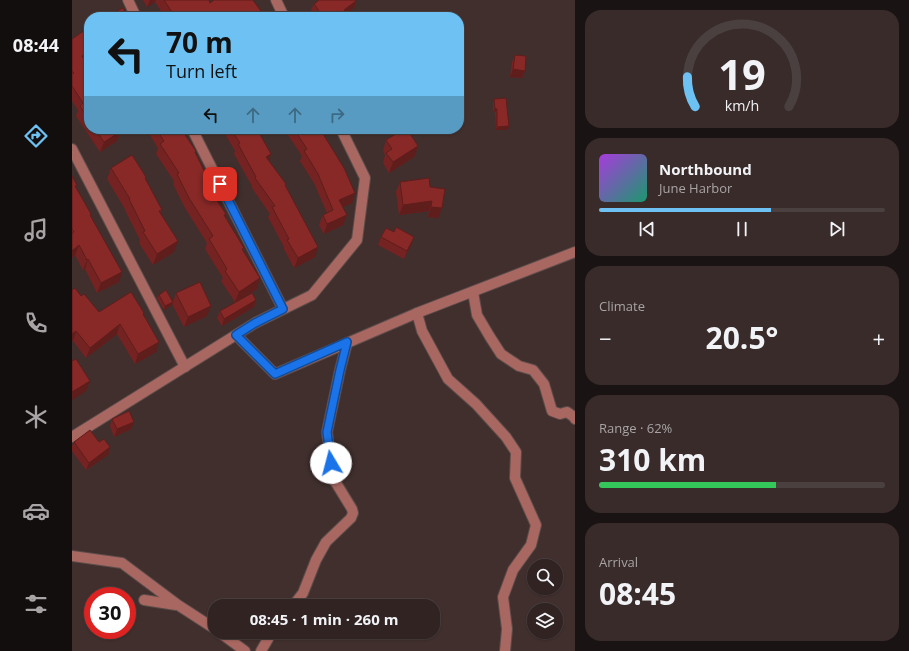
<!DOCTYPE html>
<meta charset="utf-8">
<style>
:root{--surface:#302322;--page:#382b2a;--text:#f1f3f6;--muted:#a8a4a5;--line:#4b4040;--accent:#6dc2f3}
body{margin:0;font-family:"Open Sans",sans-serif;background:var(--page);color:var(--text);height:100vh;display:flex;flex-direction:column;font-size:15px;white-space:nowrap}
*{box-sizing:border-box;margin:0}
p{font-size:13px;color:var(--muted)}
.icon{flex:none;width:22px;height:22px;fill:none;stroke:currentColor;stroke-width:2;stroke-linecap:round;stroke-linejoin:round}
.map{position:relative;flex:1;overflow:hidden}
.panel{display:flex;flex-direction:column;gap:10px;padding:10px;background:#1a1313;width:334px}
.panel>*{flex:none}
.top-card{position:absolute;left:12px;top:12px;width:380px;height:122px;border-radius:16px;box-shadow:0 1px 3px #0004,0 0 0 1px var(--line);background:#6dc2f3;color:#111;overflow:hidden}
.controls{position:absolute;left:455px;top:559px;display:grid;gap:8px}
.controls a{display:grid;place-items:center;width:36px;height:36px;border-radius:50%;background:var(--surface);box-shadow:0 1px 3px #0004,0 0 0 1px var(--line);font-size:20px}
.speed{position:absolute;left:12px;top:587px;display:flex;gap:8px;font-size:20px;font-weight:700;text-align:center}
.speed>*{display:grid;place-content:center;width:52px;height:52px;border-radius:50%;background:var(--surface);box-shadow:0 1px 3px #0004,0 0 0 1px var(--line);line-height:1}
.speed .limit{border:6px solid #d22;background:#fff;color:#111}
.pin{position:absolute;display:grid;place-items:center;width:34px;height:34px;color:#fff;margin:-17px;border-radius:8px;box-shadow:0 2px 6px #0006}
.me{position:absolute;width:44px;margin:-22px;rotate:352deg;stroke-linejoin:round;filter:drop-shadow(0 0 3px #0008)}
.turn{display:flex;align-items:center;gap:14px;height:84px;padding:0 16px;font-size:18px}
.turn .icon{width:52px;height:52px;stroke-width:2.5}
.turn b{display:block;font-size:28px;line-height:34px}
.lanes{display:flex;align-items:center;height:38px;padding:0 16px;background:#0003;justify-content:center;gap:20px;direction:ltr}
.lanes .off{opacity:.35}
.big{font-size:30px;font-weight:700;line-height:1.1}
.panel .widget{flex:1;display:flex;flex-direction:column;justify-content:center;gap:6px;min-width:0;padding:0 14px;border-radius:16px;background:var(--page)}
.panel .dial{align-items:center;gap:0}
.dial svg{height:104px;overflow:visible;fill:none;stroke:var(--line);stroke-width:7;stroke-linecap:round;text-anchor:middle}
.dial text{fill:var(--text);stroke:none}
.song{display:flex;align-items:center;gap:12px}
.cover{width:48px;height:48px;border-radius:6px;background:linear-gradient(135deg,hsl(280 70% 55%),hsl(160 70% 35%))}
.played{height:4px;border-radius:2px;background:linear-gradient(90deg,var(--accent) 60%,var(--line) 60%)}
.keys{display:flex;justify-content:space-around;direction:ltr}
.heat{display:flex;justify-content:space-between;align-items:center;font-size:22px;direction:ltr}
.charge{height:6px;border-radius:3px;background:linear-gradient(90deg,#34c759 62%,var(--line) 0)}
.trip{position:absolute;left:136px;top:599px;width:232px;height:40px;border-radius:16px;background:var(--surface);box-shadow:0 1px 3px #0004,0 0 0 1px var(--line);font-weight:700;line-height:40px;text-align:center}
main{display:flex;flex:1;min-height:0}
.tab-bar{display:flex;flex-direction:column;width:72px;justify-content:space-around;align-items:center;background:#130e0e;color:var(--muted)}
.tab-bar .icon{width:28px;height:28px}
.tab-bar .selected{color:var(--accent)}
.tab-bar b{font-size:18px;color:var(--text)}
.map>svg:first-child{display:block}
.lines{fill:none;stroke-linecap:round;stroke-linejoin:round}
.minor-casing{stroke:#5c4c4a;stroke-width:12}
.minor{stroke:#a86761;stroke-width:10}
.wall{fill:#752322}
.shaded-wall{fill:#5f1d1b}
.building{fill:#882927;stroke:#5f1d1b}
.route-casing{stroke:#114b97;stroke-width:10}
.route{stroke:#1a73e8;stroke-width:7}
</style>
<main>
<nav class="tab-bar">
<b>08:44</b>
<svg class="icon selected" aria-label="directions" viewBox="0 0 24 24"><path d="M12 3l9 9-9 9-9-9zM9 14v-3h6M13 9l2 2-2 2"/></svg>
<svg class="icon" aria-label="music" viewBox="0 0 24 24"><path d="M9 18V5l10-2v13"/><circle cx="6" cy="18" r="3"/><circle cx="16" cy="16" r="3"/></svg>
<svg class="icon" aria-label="phone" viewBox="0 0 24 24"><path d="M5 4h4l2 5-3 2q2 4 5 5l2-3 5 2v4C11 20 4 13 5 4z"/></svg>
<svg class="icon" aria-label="climate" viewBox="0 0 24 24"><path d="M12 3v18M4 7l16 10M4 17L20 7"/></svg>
<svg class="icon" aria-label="car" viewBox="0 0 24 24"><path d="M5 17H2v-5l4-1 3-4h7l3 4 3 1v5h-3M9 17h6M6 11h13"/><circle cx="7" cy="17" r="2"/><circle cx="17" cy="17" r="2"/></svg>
<svg class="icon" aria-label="filters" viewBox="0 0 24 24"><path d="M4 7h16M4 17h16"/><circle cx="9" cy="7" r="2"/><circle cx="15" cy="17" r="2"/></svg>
</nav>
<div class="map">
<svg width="503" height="651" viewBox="0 0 503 651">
<rect width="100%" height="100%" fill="#402f2d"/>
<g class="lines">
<!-- minor casing -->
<g class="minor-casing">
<g id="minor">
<path d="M56,0L64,17"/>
<path d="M204,0L212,17"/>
<path d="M120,129L211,309"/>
<path d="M0,149L113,367"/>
<path d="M401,292L405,315L418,337L429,354L447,366L461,370L472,384L480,411L488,414L495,412L502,417L503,419"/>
<path d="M345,313L350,331L376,379L404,404L434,437L444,452L443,478L464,525L459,545L441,570L431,597L435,629L433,651"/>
<path d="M164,335L203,374L345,313L503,252"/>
<path d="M0,437L183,323L240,295L285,240L293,178L269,129"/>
<path d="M0,556L50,563L106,605L143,629"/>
<path d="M72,600L104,605"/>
<path d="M221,606L231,593L244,560L254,542L279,518L281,513L280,509L261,478L255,432L268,370L275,343"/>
<path d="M147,632L173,651"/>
<path d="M189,651L200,632"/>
</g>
</g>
<!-- minor -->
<use href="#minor" class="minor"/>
</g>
<!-- wall -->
<g class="wall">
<path d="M71,0H137L138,3L193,17H93L83,2L75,7Z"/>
<path d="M284,1L282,8L272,15L271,17H234L235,15L241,13L239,10L242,4Z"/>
<path d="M0,39L17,66V129H47L49,131L45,141L28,152L4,116L6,110L0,101Z"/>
<path d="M443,55L453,71L450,78L438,77L440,62Z"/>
<path d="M422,99L436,130H424L423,112H421V103Z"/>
<path d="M74,129H109L124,151L123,153L139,185L138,189L154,214L153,216L172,248L171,251L185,289L163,302L149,281L151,278L133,249L135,243L113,208L101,184L102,181L84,154L86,148Z"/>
<path d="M150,129H185L197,160L214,186L243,257L222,268L212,249V247L196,217L198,214L180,188V186L162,154L163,151Z"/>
<path d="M212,129H250L249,131L280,203L270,207L275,215L271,225L252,234L247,225L251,215L255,213L242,183L228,161L230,156Z"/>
<path d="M314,140L346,146L342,157L317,173L311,163L313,155L311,151Z"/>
<path d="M39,168L73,179L90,210L88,213L102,252L81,265L67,243L68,240L53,210V209L35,179Z"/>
<path d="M0,176L4,188L19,214V215L47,282L25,293L13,269L11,270L3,255L0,258Z"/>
<path d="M328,182L358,187L370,208L366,218L356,217L357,211L327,215L324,192Z"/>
<path d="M309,237L339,245L332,259L306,245Z"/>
<path d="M0,290L9,296L27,312L71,315L84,352L63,364L45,334L14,358L1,341H0Z"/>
<path d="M104,293L135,316L112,327L100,304V305L92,310L85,298L87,295L101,302Z"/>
<path d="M184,300L182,307L150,326L145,318L148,311Z"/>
<path d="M40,419L62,422L59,429L42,437L38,426Z"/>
<path d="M2,442H27L38,447L36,455L14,470L0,451V446Z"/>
</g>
<!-- shaded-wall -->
<g class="shaded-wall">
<path d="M78,0H84L83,2L75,7Z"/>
<path d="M284,1L282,8L272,15L271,17H265L272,10Z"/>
<path d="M17,51V58L7,65L10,56Z"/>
<path d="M441,69L453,71L450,78L438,77Z"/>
<path d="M423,109H425L423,112H421Z"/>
<path d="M437,126L436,130H424L425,127Z"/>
<path d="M49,131L45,141L28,152L32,142Z"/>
<path d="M346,146L342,157L317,173L321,162Z"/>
<path d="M199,154L196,164L194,157Z"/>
<path d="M283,193L280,203L264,210L267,200Z"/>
<path d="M360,201L357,211L327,215L331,205Z"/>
<path d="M359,207L370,208L366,218L356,217Z"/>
<path d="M275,215L271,225L252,234L255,224Z"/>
<path d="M342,237L339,245L332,259L335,251Z"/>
<path d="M106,241L102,252L81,265L85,254Z"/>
<path d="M7,245L3,255L0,258V251Z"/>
<path d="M246,247L243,257L222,268L226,258Z"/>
<path d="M16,259L13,269L11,270L15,260Z"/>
<path d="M50,272L47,282L25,293L29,283Z"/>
<path d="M188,278L185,289L163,302L167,292Z"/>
<path d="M184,300L182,307L150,326L152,319Z"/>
<path d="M101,302L100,305L92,310L93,306Z"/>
<path d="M139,306L135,316L112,327L116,317Z"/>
<path d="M48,324L45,334L14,358L18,348Z"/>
<path d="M4,331L1,341H0V334Z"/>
<path d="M87,342L84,352L63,364L66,354Z"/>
<path d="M18,381L14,391L0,400V392Z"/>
<path d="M62,422L59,429L42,437L45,429Z"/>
<path d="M38,447L36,455L14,470L17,463Z"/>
</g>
<!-- building -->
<g class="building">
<path d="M92,0H137L138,3L142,0H181L193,17H163L161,15L157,17H103Z"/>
<path d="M247,0H283L284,1L272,10L273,12L265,17H236L235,15L247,11L242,4Z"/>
<path d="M51,8L55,17H33Z"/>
<path d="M16,28L17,30V51L10,56L17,66V120L8,106L11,103L0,86V74L2,73L0,71V39Z"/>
<path d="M443,55L454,56L453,71L441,69Z"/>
<path d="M434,98L437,126L425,127V109H423L422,99Z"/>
<path d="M23,129H47L49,131L32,142Z"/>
<path d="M84,129H109L124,151L123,152L139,185L136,187L154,214L152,215L172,248L170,249L188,278L167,292L153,271L155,269L137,239L141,236L117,198L105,174L107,173L88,144L92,141Z"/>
<path d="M159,129H185L199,154L194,157L214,184L213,185L230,217L246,247L226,258L215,240L217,239L200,207L203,206L183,178L184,177L166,144L168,143Z"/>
<path d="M222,129H248L272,168L283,193L267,200L275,215L255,224L251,215L261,210L246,174L232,151L235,149Z"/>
<path d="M332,129H335L346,146L321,162L314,153L320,149L314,140Z"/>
<path d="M60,155L74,177L73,178L90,210L87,211L106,241L85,254L71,232L73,231L57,199H58L39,168Z"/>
<path d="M0,176L5,185L3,186L19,214L18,215L50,272L29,283L16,259L15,260L7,245L0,251V234L2,232L0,229Z"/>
<path d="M357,178L358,187L373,189L370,208L359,207L360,201L331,205L328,182Z"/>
<path d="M324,227L342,237L335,251L309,237L314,228L322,232Z"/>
<path d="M128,282L139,306L116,317L104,293Z"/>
<path d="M3,288L9,296L12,294L27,312L59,292L72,313L71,314L87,342L66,354L48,324L18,348L4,331L0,334V290Z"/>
<path d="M94,290L101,302L93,306L87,295Z"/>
<path d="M180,293L184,300L152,319L148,311Z"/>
<path d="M4,359L18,381L0,392V361Z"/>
<path d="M57,411L62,422L45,429L40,419Z"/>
<path d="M18,430L27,442L32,439L38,447L17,463L2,442Z"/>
</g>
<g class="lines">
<!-- route casing -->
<g class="route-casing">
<path id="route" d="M148,184L211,309L183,323L164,335L203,374L275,342L268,370L255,432L259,463"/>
</g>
<!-- route -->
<use href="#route" class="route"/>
</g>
</svg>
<div class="controls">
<a><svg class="icon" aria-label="search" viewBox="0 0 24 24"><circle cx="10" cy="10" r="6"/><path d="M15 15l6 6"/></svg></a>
<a><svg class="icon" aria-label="layers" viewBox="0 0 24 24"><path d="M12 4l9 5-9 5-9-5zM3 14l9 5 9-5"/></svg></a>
</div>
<div class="speed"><div class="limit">30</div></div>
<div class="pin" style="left:148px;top:184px;background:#d93025"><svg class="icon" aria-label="arrive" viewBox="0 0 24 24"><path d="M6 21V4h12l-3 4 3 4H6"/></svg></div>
<svg class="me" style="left:259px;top:463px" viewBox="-20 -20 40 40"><circle r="19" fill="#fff"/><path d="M0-13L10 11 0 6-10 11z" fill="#1a73e8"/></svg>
<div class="trip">08:45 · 1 min · 260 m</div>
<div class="top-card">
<div class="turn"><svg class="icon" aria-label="left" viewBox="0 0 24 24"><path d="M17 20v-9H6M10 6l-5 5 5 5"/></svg><div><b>70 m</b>Turn left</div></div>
<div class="lanes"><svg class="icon" aria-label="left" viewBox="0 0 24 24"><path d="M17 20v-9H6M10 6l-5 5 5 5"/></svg><svg class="icon off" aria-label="ahead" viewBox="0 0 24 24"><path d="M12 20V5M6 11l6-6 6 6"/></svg><svg class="icon off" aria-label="ahead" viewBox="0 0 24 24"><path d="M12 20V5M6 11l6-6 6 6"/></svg><svg class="icon off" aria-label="right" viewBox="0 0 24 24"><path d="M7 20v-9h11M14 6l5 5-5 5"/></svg></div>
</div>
</div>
<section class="panel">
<div class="widget dial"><svg viewBox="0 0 100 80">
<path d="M14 69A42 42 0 1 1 86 69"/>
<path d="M14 69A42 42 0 0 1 8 46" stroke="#6dc2f3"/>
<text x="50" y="56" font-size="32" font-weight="700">19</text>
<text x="50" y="72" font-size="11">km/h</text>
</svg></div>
<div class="widget">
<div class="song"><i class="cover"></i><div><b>Northbound</b><p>June Harbor</p></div></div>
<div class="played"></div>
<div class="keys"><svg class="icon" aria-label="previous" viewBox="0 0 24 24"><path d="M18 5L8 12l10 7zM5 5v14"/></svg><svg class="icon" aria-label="pause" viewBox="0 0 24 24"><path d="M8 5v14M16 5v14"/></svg><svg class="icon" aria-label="next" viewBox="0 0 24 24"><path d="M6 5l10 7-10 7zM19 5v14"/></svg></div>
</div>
<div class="widget"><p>Climate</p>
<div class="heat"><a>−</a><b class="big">20.5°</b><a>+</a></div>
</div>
<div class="widget"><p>Range · 62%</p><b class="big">310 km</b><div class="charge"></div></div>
<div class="widget"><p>Arrival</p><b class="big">08:45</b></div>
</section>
</main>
